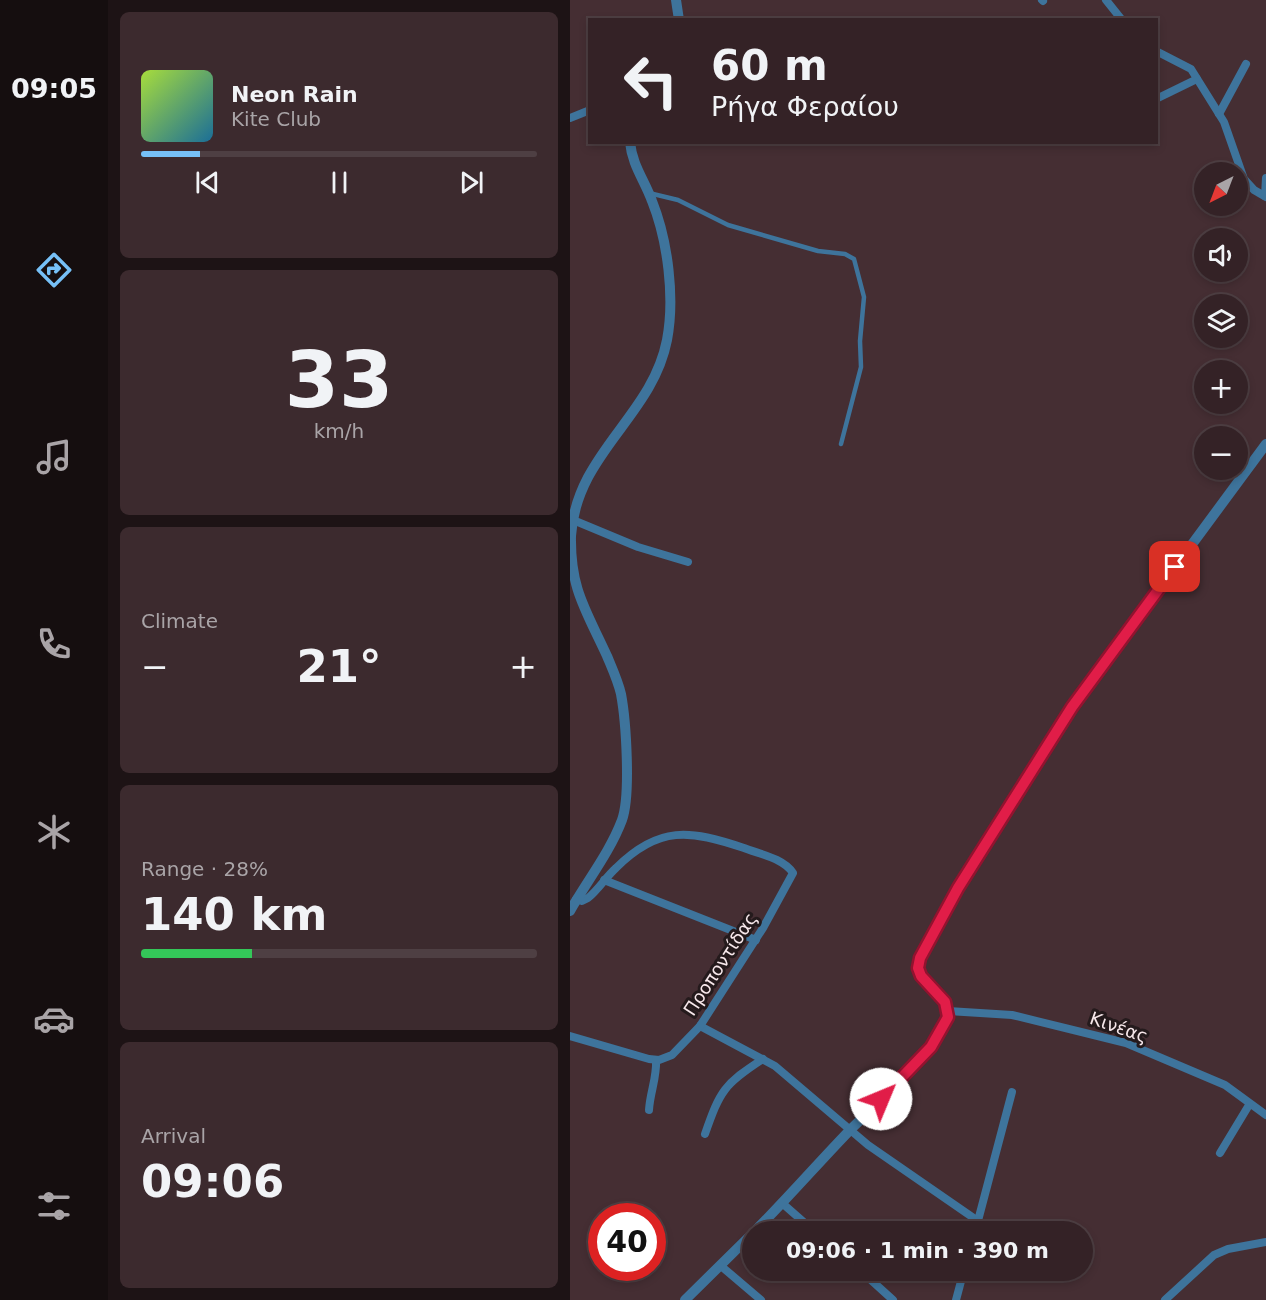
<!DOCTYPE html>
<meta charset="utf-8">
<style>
:root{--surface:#342226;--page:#3c2a2e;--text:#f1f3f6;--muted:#a9a4a7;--line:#4e3f43;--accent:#76c0f7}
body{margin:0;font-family:"DejaVu Sans",sans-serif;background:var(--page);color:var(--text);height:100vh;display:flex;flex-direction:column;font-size:22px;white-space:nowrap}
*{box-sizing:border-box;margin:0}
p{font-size:20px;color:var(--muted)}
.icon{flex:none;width:33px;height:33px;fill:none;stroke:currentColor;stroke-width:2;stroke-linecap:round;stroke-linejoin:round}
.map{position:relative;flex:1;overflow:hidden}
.drawer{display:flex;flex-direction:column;gap:12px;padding:12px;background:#1d1315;width:462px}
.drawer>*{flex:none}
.top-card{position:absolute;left:18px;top:18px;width:570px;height:126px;border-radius:0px;box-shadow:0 3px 9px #0003,0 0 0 2px var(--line);background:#342226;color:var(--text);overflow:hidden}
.needle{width:39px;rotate:222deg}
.fabs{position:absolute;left:624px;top:162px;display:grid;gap:12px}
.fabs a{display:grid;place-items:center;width:54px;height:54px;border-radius:50%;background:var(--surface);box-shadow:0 3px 9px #0003,0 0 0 2px var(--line);font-size:30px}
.speed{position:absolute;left:18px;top:1203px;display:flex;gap:12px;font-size:30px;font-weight:700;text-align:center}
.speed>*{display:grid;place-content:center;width:78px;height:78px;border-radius:50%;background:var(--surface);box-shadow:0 3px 9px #0003,0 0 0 2px var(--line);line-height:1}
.speed .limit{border:9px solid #d22;background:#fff;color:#111}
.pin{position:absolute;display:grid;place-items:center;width:51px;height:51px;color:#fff;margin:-26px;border-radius:12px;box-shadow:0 3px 9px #0006}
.me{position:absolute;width:66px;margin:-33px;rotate:45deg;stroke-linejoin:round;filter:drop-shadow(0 0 4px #0008)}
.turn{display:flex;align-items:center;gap:21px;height:126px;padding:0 24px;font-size:27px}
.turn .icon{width:78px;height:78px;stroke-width:2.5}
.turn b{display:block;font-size:42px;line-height:51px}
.big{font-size:45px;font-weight:700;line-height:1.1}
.drawer .card{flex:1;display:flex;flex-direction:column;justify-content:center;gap:9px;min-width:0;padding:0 21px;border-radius:9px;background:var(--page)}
.drawer .dial{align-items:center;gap:0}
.dial b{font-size:78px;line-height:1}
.song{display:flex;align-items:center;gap:18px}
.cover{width:72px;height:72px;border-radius:9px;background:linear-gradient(135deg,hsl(80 70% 55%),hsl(200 70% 35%))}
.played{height:6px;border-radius:3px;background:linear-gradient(90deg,var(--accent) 15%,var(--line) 15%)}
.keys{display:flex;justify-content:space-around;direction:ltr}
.heat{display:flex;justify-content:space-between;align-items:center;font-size:33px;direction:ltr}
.charge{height:9px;border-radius:4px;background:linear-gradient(90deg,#34c759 28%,var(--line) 0)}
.trip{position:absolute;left:172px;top:1221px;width:351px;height:60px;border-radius:30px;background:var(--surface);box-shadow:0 3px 9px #0003,0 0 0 2px var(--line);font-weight:700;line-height:60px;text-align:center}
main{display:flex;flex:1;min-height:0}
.dock{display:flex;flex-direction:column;width:108px;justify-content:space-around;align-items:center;background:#150e0f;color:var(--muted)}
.dock .icon{width:42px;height:42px}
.dock .on{color:var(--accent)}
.dock b{font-size:27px;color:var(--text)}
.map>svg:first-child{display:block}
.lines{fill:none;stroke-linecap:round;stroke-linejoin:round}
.service{stroke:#3e749c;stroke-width:4.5}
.minor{stroke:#3e749c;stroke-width:8}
.tertiary{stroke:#3e749c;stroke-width:10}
.route-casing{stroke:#92132f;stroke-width:15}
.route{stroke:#e11d48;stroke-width:10}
.labels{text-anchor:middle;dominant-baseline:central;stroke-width:6;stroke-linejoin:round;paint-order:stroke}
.street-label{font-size:18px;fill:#f7e8eb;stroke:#241a1c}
</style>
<main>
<nav class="dock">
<b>09:05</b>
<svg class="icon on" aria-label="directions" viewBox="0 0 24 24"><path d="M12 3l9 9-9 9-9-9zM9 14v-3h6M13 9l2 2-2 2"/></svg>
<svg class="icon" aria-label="music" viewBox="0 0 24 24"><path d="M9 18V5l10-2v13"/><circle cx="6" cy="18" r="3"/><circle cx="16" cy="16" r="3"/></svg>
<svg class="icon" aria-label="phone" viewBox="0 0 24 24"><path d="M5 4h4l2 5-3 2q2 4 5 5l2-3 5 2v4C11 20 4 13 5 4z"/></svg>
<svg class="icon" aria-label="climate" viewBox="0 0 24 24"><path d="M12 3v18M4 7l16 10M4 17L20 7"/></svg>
<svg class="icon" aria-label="car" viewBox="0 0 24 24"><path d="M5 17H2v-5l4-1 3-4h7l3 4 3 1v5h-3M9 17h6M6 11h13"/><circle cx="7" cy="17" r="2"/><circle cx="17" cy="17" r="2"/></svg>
<svg class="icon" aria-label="filters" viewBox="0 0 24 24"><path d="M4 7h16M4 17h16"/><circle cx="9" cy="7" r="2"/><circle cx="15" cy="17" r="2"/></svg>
</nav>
<section class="drawer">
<div class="card">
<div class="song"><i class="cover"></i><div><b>Neon Rain</b><p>Kite Club</p></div></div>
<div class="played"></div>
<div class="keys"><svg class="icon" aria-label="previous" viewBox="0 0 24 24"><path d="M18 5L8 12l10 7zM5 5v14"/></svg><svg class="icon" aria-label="pause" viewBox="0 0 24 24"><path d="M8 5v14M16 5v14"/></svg><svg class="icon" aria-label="next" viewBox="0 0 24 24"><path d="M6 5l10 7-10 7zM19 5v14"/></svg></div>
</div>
<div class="card dial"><b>33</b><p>km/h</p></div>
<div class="card"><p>Climate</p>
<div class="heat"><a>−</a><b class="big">21°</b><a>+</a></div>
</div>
<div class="card"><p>Range · 28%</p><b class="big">140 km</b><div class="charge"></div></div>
<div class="card"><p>Arrival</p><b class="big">09:06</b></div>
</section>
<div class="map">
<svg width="696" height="1300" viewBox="0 0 696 1300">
<rect width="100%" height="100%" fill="#452e33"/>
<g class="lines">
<!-- service -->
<path class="service" d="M79,193L108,200L158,225L248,251L275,254L284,259L294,297L290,341L291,367L271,444"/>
<!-- minor -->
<g class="minor">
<path d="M472,0L473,1"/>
<path d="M536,0L552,20"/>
<path d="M586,51L621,69L654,122L674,179L684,190L696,197"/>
<path d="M586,99L627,79"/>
<path d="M649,114L676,64"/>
<path d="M0,118L20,110"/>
<path d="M695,196L696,178"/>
<path d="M3,520L68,547L118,562"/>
<path d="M34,880L186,940"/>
<path d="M378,1011L442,1015L556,1043L655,1085L696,1115"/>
<path d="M130,1026L205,1066L298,1145L408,1221"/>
<path d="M0,1036L79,1059L89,1060L102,1055L130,1026L193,928L223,873C213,858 189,854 174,848C120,830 89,825 46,868C36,877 28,890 18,898L12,901L6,899"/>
<path d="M79,1110C80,1092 87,1078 86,1060"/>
<path d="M135,1134C150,1091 154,1084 193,1059"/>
<path d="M650,1153L679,1105"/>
<path d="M212,1203L245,1232"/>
<path d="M405,1232L442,1092"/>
<path d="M151,1266L191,1300"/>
<path d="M290,1270L323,1300"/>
<path d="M386,1300L394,1270"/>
<path d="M595,1300L644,1255L658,1249L696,1242"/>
</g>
<!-- tertiary -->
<g class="tertiary">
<path d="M106,0L109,20"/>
<path d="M0,911C17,881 40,852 52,820C61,795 56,721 51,694C48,681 42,668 37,656C16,610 0,589 1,536C6,453 82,417 97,340C105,298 98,241 82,201C75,181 62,165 60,142"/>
<path d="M184,1232C218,1198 249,1162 282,1128C306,1104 370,1049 378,1018C384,995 347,987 349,965C349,952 360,939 365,927L502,707L696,444"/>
<path d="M115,1300L183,1233"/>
</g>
</g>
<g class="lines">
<!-- route casing -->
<g class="route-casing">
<path id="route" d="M311,1099L361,1047L378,1017L375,1002L351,976L348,968L350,958L388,888L502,707L605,567"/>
</g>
<!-- route -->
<use href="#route" class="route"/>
</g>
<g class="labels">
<!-- street labels -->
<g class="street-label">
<text transform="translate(150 964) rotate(-57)">Προποντίδας</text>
<text transform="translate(549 1027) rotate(19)">Κινέας</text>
</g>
</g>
</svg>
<div class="fabs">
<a><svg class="needle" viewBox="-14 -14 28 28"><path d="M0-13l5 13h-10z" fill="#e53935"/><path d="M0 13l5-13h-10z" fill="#a9a4a7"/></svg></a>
<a><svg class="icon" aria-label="sound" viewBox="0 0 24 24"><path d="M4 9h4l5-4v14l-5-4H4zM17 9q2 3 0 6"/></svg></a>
<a><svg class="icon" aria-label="layers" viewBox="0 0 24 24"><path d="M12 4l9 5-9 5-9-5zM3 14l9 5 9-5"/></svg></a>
<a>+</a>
<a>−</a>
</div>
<div class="speed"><div class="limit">40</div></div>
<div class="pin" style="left:605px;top:567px;background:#d93025"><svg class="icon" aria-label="arrive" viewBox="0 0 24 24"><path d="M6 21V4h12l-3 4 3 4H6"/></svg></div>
<svg class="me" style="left:311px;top:1099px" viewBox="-20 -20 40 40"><circle r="19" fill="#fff"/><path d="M0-13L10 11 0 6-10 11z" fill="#e11d48"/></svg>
<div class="trip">09:06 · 1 min · 390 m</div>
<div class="top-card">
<div class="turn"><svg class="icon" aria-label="left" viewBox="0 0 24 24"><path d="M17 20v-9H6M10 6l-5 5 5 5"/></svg><div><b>60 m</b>Ρήγα Φεραίου</div></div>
</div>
</div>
</main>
